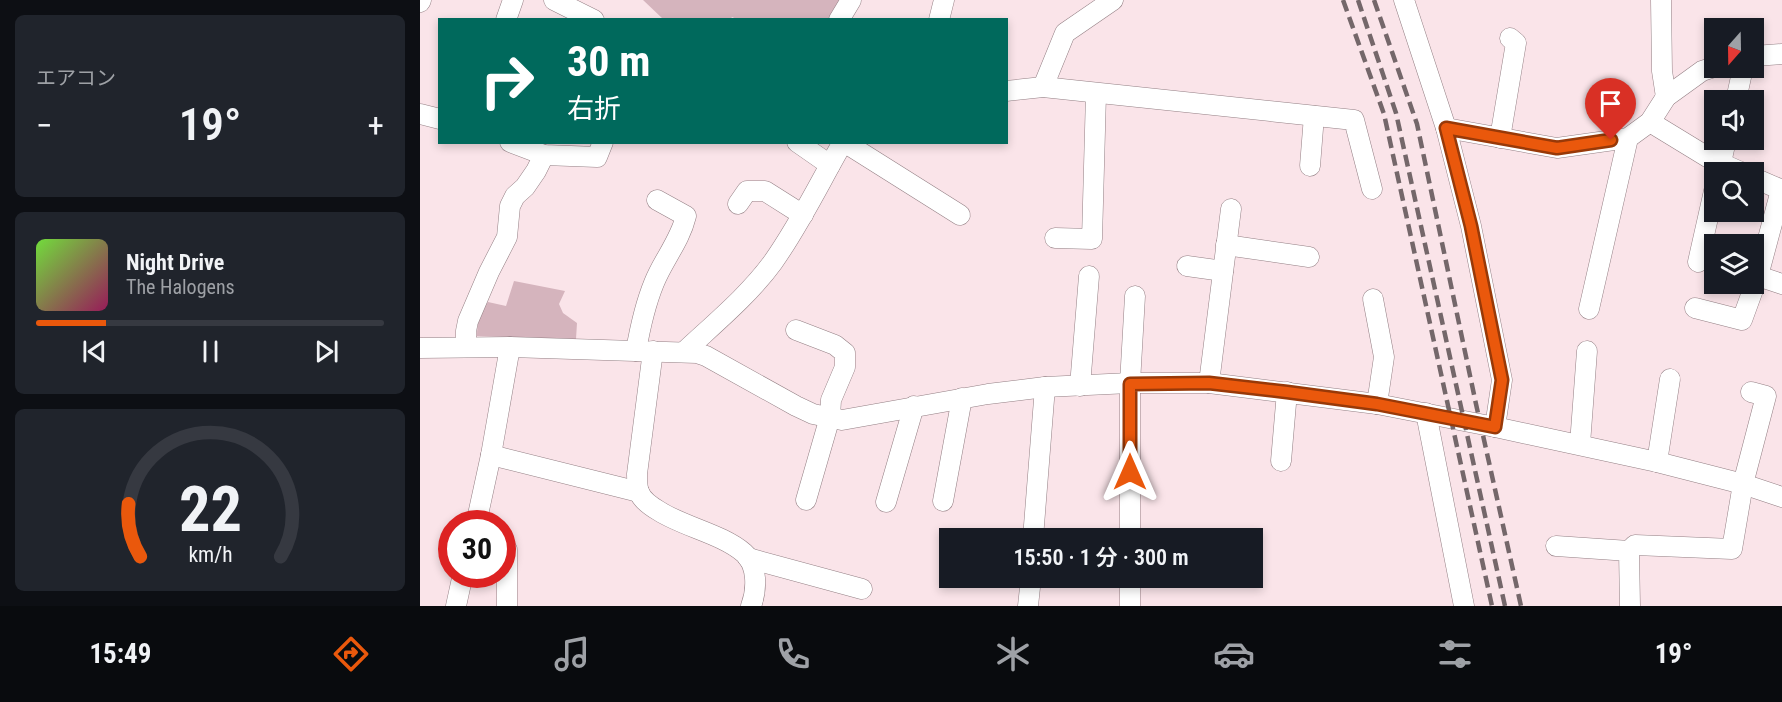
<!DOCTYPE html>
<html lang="ja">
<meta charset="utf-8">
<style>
:root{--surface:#171b24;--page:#20242c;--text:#f1f3f6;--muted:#9ea1a6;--line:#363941;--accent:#ea580c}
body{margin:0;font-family:"Roboto Condensed","Noto Sans JP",sans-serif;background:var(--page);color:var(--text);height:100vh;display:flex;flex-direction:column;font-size:22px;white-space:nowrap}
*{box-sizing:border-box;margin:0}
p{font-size:20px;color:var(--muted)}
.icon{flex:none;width:33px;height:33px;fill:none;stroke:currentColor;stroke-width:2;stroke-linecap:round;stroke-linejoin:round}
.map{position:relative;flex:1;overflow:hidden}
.details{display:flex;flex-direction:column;gap:15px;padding:15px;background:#0d0f14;width:420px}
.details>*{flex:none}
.top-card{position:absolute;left:18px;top:18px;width:570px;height:126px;border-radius:0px;box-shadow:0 3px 9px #0003;background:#00695c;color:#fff;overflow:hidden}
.needle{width:39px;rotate:200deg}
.tools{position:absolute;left:1284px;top:18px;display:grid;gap:12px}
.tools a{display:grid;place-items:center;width:60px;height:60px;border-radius:0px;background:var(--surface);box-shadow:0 3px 9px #0003;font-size:30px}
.speed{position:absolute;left:18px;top:510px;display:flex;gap:12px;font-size:30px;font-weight:700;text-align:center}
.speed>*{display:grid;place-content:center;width:78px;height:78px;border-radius:50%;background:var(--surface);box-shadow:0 3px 9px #0003;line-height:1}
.speed .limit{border:9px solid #d22;background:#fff;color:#111}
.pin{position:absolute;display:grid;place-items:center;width:51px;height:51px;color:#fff;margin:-62px -26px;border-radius:50% 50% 50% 0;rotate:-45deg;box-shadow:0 0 6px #0007}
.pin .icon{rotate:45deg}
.me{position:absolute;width:66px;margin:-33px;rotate:0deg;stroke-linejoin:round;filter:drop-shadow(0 0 4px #0008)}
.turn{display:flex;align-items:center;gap:21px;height:126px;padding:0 30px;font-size:27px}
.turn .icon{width:78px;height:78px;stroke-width:2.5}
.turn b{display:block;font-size:42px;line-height:51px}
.big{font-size:45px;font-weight:600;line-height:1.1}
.details .card{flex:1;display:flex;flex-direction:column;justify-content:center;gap:9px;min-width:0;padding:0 21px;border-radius:9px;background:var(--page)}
.details .dial{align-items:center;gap:0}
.dial svg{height:156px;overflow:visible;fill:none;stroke:var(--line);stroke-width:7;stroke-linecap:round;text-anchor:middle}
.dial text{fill:var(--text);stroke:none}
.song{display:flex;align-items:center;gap:18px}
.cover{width:72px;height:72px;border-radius:9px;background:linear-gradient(135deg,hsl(100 70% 55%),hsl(330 70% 35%))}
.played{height:6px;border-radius:3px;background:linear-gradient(90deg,var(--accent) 20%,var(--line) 20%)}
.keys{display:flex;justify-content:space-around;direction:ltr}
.heat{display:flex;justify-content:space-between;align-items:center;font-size:33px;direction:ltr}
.trip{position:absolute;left:519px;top:528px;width:324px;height:60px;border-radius:0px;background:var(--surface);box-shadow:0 3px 9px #0003;font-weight:600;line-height:60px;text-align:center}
.tab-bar{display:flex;height:96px;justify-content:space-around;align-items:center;background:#090b0e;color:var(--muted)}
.tab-bar .icon{width:42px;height:42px}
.tab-bar .selected{color:var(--accent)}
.tab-bar b{font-size:27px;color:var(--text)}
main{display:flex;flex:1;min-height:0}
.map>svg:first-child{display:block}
.green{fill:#d5b4bd}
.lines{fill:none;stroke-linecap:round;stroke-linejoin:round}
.minor-casing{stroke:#937f84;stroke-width:21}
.minor{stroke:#fff;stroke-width:20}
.rail{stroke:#74676a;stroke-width:4.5;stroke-dasharray:12 6;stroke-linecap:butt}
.route-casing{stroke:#983908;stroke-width:15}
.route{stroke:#ea580c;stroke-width:10}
</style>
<main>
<section class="details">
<div class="card"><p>エアコン</p>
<div class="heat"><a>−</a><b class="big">19°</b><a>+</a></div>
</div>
<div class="card">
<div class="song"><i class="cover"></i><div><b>Night Drive</b><p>The Halogens</p></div></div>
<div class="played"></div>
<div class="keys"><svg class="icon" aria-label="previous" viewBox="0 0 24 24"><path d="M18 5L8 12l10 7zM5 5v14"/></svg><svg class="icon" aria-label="pause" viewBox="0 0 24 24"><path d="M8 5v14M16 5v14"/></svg><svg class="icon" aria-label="next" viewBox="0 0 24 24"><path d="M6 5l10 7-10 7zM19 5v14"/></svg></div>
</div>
<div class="card dial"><svg viewBox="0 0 100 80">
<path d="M14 69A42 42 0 1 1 86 69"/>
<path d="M14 69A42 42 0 0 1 8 42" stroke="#ea580c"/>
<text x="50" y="56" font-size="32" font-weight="700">22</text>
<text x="50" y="72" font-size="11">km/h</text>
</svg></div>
</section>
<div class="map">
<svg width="1362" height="606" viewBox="0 0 1362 606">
<rect width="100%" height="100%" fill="#fae4e9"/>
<!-- green -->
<g class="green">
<path d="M223,0H422L413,20H319L312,17L310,20L243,19Z"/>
<path d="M94,281L145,291L139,304L143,313L157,323L156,339L57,336C57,323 60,312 68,302L86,306Z"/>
</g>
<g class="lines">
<!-- minor casing -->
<g class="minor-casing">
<g id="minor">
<path d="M134,0L174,20"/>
<path d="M984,0L1026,128L1051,226L1082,380L1075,427"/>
<path d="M1241,0L1242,71L1246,97"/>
<path d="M0,2L1,0"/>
<path d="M86,20L93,0"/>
<path d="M419,20L431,0"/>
<path d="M519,20L524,0"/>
<path d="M1334,56L1362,54"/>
<path d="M623,87L645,33L693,0"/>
<path d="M586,91L623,87L934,120L952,189"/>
<path d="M1316,100L1323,68"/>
<path d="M0,114L20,119"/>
<path d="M1230,122L1289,158L1321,172"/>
<path d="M1026,128L1137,148L1208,138L1230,122L1246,97L1282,71L1294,67"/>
<path d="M1080,138L1096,43L1090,38"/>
<path d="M90,142L124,155L177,157L183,142"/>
<path d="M377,142L410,165"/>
<path d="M424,142L540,215"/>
<path d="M890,166L894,116"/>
<path d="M1299,172L1306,140"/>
<path d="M1334,178L1362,190"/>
<path d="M318,204L327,191H345L383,215"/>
<path d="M635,238L672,239L676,94"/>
<path d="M806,245L889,257"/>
<path d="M1278,262L1294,191"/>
<path d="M767,266L803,271"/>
<path d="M1338,276L1362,284"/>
<path d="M953,299L964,357L957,404"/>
<path d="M1275,308L1322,320L1338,276L1361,190"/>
<path d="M1169,309L1208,138"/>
<path d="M376,330L415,345L425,353V367L411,400L410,417L386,500"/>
<path d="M46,347V331L48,321L69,272L87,237L90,206L95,196L105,187L116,171L124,155"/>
<path d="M0,348L90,347L277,353L286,356L376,406L393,414L422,420L568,394L625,387L710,383H789L957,404L1075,427L1237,462L1323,484L1362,497"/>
<path d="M216,351C220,328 225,305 234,283C243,260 260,241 266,216L237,200"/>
<path d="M233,351L217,474C217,479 217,487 219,492C222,500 232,507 239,511C264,527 302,534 324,553C338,565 337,590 331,606"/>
<path d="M265,351C295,323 329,295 353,262C380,224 400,182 423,142"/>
<path d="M789,383L811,209"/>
<path d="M660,386L669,276"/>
<path d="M1006,413L1044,606"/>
<path d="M1160,444L1167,351"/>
<path d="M71,455L219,492"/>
<path d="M861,461L867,392"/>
<path d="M1237,462L1250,379"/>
<path d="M523,501L542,398"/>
<path d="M466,502L494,406"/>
<path d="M56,524L71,455L90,347"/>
<path d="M613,538L625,387"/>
<path d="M710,538V383L715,296"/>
<path d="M1136,546L1209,551L1210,606"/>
<path d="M82,548L87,550V606"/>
<path d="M1209,551L1215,545L1312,549L1323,484L1346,396L1331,392"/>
<path d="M328,558L442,589"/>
<path d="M36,606L43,574"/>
<path d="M608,606L611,578"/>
<path d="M710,606V578"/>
</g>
</g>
<!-- minor -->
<use href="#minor" class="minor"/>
<!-- rail -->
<g class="rail">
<path d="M923,0L964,114L1072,606"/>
<path d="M938,0L976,113L1085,606"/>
<path d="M954,0L997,124L1056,404L1101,606"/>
</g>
</g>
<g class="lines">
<!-- route casing -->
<g class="route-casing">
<path id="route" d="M710,472V384L789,383L867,392L957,404L1075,427L1082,380L1051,226L1026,128L1137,148L1191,140"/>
</g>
<!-- route -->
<use href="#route" class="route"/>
</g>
</svg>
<div class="tools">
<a><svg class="needle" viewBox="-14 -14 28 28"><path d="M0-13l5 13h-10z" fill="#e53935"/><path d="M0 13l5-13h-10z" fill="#9ea1a6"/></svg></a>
<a><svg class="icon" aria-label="sound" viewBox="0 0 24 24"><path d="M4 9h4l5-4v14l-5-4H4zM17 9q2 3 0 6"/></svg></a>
<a><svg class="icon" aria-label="search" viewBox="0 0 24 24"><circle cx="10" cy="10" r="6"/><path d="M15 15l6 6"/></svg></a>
<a><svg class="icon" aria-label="layers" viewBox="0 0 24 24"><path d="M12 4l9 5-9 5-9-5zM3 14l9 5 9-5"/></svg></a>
</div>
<div class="speed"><div class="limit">30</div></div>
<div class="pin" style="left:1191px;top:140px;background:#d93025"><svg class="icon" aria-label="arrive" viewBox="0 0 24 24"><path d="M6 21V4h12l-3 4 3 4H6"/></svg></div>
<svg class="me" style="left:710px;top:472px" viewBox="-20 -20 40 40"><path d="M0-17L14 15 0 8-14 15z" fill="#ea580c" stroke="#fff" stroke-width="4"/></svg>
<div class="trip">15:50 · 1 分 · 300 m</div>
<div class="top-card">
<div class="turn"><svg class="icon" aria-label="right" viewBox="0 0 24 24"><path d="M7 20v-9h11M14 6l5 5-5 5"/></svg><div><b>30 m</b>右折</div></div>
</div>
</div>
</main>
<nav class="tab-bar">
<b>15:49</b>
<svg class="icon selected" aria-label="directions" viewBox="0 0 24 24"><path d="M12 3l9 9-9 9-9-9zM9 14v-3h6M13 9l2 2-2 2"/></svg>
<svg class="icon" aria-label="music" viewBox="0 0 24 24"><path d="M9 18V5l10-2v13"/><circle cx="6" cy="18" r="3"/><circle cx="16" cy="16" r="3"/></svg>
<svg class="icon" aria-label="phone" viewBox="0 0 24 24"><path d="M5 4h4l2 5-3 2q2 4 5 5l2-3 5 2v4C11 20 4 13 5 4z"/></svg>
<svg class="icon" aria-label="climate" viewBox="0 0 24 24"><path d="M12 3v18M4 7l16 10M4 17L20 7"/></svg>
<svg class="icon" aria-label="car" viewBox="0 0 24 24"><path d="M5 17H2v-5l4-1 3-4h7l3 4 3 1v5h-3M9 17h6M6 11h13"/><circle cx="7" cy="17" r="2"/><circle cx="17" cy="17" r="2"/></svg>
<svg class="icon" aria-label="filters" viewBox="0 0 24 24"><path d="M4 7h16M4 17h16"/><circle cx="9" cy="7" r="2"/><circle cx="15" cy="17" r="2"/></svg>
<b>19°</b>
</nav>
